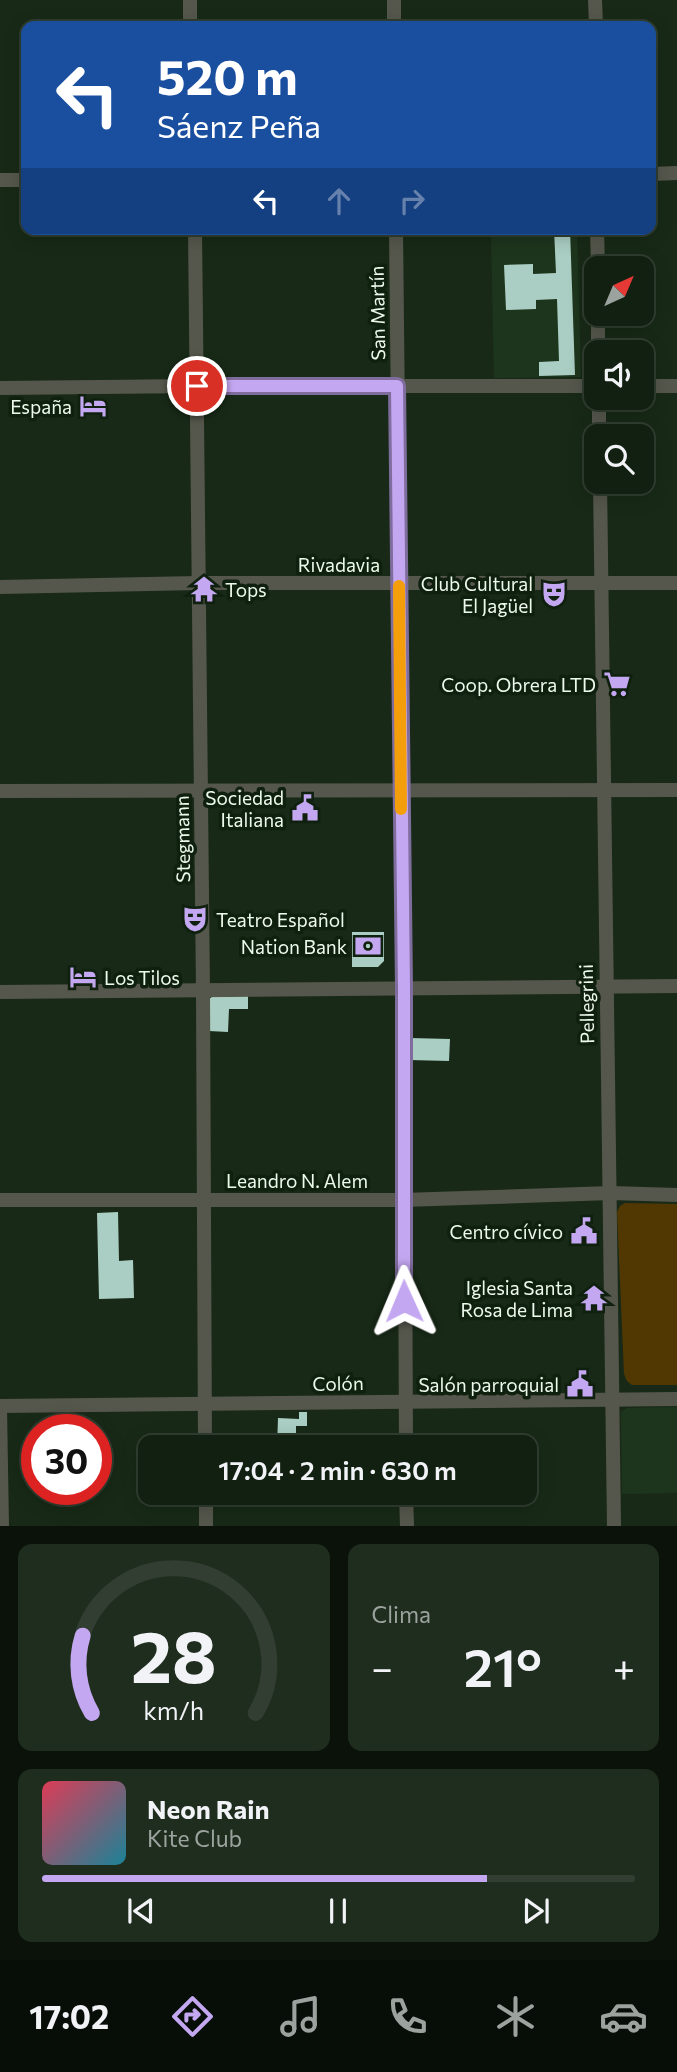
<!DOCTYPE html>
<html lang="es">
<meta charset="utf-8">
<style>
:root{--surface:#122011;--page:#1f2d1f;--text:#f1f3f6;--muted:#9ca39f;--line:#313e31;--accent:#c4a7f1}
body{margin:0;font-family:Commissioner,sans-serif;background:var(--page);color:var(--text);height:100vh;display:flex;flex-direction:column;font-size:26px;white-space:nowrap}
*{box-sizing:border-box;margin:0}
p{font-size:23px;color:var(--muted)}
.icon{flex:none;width:38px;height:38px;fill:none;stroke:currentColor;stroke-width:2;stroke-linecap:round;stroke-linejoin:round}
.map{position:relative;height:1526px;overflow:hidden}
.details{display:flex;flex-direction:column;gap:18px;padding:18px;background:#0a1209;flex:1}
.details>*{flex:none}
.top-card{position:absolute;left:21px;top:21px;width:635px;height:214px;border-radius:14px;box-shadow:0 4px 18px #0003,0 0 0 2px var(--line);background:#1a4fa0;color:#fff;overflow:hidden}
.needle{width:46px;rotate:44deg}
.controls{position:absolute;left:584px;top:256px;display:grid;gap:14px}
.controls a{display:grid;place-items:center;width:70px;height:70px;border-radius:14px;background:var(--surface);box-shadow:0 4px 18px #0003,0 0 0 2px var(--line);font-size:35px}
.speed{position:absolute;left:21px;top:1414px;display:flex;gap:14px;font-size:35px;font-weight:700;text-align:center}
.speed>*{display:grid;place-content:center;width:91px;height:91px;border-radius:50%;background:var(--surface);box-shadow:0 4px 18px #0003,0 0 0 2px var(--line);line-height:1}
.speed .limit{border:10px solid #d22;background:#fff;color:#111}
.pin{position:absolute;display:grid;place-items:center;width:60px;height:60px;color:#fff;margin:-30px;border:4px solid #fff;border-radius:50%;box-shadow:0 2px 7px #0007}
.me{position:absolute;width:77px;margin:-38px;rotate:359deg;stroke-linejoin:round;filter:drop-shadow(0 0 5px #0008)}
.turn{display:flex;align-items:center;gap:24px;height:147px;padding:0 21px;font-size:32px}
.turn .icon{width:91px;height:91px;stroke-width:2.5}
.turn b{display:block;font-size:49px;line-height:60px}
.lanes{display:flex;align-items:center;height:66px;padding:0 21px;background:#0003;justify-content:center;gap:35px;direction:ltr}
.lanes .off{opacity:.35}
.big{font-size:52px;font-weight:600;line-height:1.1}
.details .tile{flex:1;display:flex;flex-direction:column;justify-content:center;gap:10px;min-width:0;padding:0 24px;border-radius:14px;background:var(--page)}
.details .dial{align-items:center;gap:0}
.dial svg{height:182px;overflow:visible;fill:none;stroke:var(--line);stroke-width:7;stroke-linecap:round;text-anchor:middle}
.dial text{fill:var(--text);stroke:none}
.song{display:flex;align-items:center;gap:21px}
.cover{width:84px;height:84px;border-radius:10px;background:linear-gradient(135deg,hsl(350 70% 55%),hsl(190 70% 35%))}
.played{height:7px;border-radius:4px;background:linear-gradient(90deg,var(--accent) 75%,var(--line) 75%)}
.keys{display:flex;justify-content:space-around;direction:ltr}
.heat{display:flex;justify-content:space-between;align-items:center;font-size:38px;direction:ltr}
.details .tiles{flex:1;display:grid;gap:18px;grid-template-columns:1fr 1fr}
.tile:last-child{grid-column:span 2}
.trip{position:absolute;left:138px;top:1435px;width:399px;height:70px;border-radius:14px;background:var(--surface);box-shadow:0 4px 18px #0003,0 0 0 2px var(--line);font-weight:600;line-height:70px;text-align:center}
.menu{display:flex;height:112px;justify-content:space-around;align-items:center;background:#070d07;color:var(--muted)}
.menu .icon{width:49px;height:49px}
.menu .on{color:var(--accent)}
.menu b{font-size:32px;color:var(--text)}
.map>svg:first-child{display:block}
.built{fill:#1e351d}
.green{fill:#513803}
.building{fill:#aacec3}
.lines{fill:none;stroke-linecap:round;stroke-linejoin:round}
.minor{stroke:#56574c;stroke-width:14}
.route-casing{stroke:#7f6d9d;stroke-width:18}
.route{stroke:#c4a7f1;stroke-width:12}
.slow{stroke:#f59e0b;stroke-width:12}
.labels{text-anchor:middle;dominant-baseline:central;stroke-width:7;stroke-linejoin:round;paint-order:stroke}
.street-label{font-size:19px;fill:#edf9ec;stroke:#0f200e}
.poi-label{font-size:19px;fill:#edf9ec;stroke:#0f200e;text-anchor:end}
</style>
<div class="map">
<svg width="677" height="1526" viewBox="0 0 677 1526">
<rect width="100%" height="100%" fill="#182a17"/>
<!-- built -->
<g class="built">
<path d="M491,229H577L581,377L494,378Z"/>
<path d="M677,1407V1493L622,1494L621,1412L627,1408Z"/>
</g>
<!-- green -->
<path class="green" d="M625,1203L677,1204V1385H632L627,1381L624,1374L617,1212L620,1206Z"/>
<!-- building -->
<g class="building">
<path d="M554,229H570L575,375L539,376V362L559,361L557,299L536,300V309L506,310L504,265L533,264V274L556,273Z"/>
<path d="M352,932H384V961L378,967H352Z"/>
<path d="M216,994L248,995V1009H229L228,1032L209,1031V999Z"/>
<path d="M410,1038L450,1039L449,1061L409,1060Z"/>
<path d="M118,1212L119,1261L133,1260L134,1298L99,1299L97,1213Z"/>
<path d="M299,1412H307V1426H296V1447H277L278,1418L299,1419Z"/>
</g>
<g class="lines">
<!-- minor -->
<g class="minor">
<path d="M190,0V26"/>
<path d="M394,0V26"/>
<path d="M595,0L596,26"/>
<path d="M651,174L677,173"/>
<path d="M0,180H26"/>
<path d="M195,229L203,990L205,1447"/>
<path d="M396,229L404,988L406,1447"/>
<path d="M597,229L598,268"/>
<path d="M598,313V352"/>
<path d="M642,386H677"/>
<path d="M0,388L197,386H597"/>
<path d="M599,397V436"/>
<path d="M600,481C603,830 610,1178 614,1526"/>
<path d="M0,587L198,583H677"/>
<path d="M0,791L677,790"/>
<path d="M0,992L677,986"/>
<path d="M0,1200H403L611,1193L677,1195"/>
<path d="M0,1406L677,1399"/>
<path d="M0,1408L2,1526"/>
<path d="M206,1493V1526"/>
<path d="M406,1493L407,1526"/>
</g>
</g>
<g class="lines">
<!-- route casing -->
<g class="route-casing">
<path id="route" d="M197,386H397L404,988V1301"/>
</g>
<!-- route -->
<use href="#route" class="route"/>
<!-- slow -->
<path class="slow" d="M399,586L401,809"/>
</g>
<!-- icons -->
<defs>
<g id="hotel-bare" transform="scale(2.1)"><path d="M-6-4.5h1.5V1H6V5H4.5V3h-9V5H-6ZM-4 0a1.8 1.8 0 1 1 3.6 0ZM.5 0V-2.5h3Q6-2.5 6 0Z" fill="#c4a7f1" stroke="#0f200e" stroke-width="2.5" paint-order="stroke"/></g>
<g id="temple-bare" transform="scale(2.1)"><path d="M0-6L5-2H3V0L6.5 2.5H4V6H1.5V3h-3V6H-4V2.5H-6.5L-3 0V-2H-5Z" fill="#c4a7f1" stroke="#0f200e" stroke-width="2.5" paint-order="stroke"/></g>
<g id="theatre-bare" transform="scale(2.1)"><path d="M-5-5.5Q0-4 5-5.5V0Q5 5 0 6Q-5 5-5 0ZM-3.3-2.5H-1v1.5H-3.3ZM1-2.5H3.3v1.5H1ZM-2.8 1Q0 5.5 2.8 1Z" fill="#c4a7f1" stroke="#0f200e" stroke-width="2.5" paint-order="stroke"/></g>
<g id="supermarket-bare" transform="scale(2.1)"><path d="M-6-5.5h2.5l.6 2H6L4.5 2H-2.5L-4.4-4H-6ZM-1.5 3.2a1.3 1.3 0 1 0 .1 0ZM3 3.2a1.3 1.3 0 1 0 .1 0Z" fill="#c4a7f1" stroke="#0f200e" stroke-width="2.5" paint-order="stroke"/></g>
<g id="civic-bare" transform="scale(2.1)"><path d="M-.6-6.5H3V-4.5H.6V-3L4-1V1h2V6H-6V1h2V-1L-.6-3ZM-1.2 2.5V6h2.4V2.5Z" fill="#c4a7f1" stroke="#0f200e" stroke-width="2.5" paint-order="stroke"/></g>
<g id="bank-bare" transform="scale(2.1)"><path d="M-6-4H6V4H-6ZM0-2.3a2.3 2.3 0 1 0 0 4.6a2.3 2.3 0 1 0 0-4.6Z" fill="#c4a7f1" stroke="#0f200e" stroke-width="2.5" paint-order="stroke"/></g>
</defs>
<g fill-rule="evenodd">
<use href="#hotel-bare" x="93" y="406"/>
<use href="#temple-bare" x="204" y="589"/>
<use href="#theatre-bare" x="554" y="594"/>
<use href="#supermarket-bare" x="617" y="684"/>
<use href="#civic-bare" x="305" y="808"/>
<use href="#theatre-bare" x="195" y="919"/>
<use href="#bank-bare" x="368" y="946"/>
<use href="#hotel-bare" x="83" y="977"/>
<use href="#civic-bare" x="584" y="1231"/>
<use href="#temple-bare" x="594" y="1298"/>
<use href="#civic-bare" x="580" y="1384"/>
</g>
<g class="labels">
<!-- street labels -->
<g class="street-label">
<text transform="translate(377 313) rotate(-91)">San Martín</text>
<text x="339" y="564">Rivadavia</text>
<text transform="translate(182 839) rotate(-91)">Stegmann</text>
<text transform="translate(586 1004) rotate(-91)">Pellegrini</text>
<text x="297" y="1180">Leandro N. Alem</text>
<text transform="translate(338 1383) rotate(-1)">Colón</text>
</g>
<!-- poi labels -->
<g class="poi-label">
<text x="72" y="406">España</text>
<text x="533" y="583">Club Cultural<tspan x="533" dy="22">El Jagüel</tspan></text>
<text x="225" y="589" text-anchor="start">Tops</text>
<text x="596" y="684">Coop. Obrera LTD</text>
<text x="284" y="797">Sociedad<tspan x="284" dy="22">Italiana</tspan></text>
<text x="216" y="919" text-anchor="start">Teatro Español</text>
<text x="347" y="946">Nation Bank</text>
<text x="104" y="977" text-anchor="start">Los Tilos</text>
<text x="563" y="1231">Centro cívico</text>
<text x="573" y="1287">Iglesia Santa<tspan x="573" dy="22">Rosa de Lima</tspan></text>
<text x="559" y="1384">Salón parroquial</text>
</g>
</g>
</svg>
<div class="controls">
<a><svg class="needle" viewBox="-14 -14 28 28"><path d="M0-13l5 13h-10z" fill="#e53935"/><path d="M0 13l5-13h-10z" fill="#9ca39f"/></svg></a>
<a><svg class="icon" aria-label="sound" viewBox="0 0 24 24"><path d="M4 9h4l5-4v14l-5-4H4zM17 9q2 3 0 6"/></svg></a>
<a><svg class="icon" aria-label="search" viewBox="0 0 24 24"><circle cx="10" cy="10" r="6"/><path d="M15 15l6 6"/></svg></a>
</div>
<div class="speed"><div class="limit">30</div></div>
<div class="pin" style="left:197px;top:386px;background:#d93025"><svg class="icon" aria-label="arrive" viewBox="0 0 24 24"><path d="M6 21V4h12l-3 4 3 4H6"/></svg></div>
<svg class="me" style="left:404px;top:1301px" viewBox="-20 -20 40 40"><path d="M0-17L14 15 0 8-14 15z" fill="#c4a7f1" stroke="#fff" stroke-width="4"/></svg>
<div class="trip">17:04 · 2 min · 630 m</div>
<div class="top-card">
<div class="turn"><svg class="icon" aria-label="left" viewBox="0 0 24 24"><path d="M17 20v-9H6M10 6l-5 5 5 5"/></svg><div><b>520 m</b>Sáenz Peña</div></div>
<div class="lanes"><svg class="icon" aria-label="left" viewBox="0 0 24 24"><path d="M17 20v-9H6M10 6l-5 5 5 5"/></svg><svg class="icon off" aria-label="ahead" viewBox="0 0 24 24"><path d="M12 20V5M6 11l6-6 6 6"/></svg><svg class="icon off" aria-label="right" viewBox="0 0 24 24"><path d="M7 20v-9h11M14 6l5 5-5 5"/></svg></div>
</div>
</div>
<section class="details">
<div class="tiles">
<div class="tile dial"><svg viewBox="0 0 100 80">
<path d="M14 69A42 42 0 1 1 86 69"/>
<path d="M14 69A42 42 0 0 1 10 35" stroke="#c4a7f1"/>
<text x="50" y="56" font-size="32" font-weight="700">28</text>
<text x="50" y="72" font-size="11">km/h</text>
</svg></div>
<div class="tile"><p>Clima</p>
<div class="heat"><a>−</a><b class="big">21°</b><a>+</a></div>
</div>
<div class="tile">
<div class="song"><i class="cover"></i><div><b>Neon Rain</b><p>Kite Club</p></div></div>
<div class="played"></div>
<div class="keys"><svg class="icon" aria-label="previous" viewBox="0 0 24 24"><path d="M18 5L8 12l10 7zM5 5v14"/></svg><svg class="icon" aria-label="pause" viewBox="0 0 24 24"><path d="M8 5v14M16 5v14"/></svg><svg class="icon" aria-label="next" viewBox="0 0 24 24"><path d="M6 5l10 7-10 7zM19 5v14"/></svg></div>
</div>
</div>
</section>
<nav class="menu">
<b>17:02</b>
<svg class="icon on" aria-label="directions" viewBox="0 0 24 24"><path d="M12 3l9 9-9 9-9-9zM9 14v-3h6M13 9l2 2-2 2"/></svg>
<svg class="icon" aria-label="music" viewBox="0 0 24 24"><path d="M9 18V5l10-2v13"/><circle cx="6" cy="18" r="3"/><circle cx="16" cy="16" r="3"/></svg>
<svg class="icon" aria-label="phone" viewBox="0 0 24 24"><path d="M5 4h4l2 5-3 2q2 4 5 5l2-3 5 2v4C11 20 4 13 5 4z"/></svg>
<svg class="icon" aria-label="climate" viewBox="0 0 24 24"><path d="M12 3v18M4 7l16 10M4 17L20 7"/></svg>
<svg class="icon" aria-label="car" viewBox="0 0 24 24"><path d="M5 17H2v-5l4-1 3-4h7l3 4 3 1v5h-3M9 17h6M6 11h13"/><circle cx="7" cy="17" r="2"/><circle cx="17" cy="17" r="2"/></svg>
</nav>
